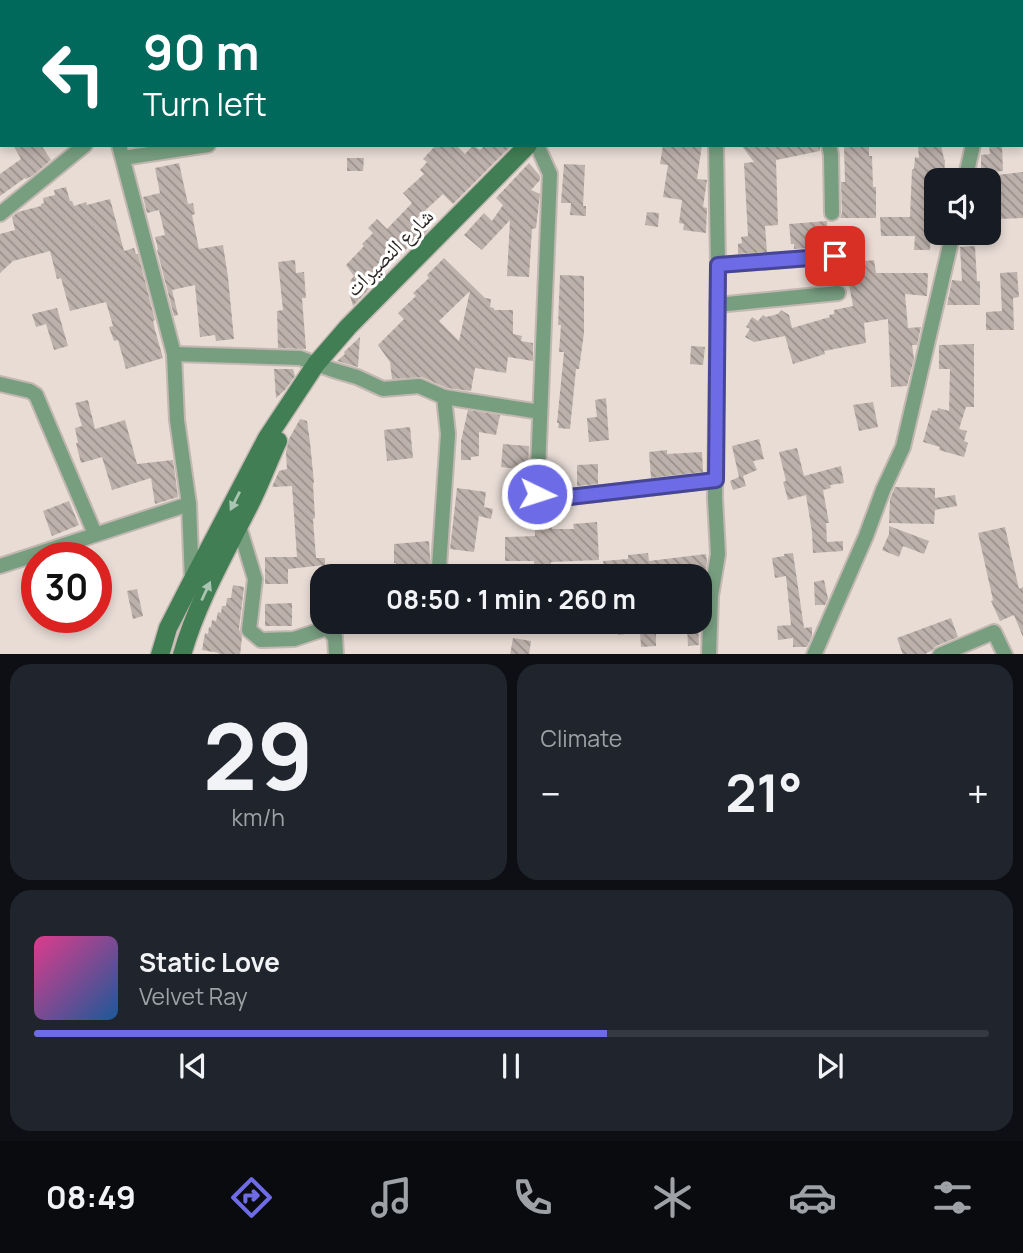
<!DOCTYPE html>
<meta charset="utf-8">
<style>
:root{--surface:#171b24;--page:#20242c;--text:#f1f3f6;--muted:#9ea1a6;--line:#363941;--accent:#6d6ce6}
body{margin:0;font-family:Manrope,"Noto Naskh Arabic",sans-serif;background:var(--page);color:var(--text);height:100vh;display:flex;flex-direction:column;font-size:26px;white-space:nowrap}
*{box-sizing:border-box;margin:0}
p{font-size:23px;color:var(--muted)}
.icon{flex:none;width:38px;height:38px;fill:none;stroke:currentColor;stroke-width:2;stroke-linecap:round;stroke-linejoin:round}
.map{position:relative;height:654px;overflow:hidden}
.drawer{display:flex;flex-direction:column;gap:10px;padding:10px;background:#0d0f14;flex:1}
.drawer>*{flex:none}
.guide{position:absolute;left:0px;top:0px;width:1024px;height:147px;box-shadow:0 4px 10px #0003;background:#00695c;color:#fff;overflow:hidden}
.controls{position:absolute;left:924px;top:168px;display:grid;gap:14px}
.controls a{display:grid;place-items:center;width:77px;height:77px;border-radius:14px;background:var(--surface);box-shadow:0 4px 10px #0003;font-size:35px}
.speed{position:absolute;left:21px;top:542px;display:flex;gap:14px;font-size:35px;font-weight:700;text-align:center}
.speed>*{display:grid;place-content:center;width:91px;height:91px;border-radius:50%;background:var(--surface);box-shadow:0 4px 10px #0003;line-height:1}
.speed .limit{border:10px solid #d22;background:#fff;color:#111}
.pin{position:absolute;display:grid;place-items:center;width:60px;height:60px;color:#fff;margin:-30px;border-radius:14px;box-shadow:0 4px 10px #0006}
.me{position:absolute;width:77px;margin:-38px;rotate:94deg;stroke-linejoin:round;filter:drop-shadow(0 0 5px #0008)}
.turn{display:flex;align-items:center;gap:24px;height:147px;padding:0 28px;font-size:32px}
.turn .icon{width:91px;height:91px;stroke-width:2.5}
.turn b{display:block;font-size:49px;line-height:60px}
.big{font-size:52px;font-weight:700;line-height:1.1}
.drawer .card{flex:1;display:flex;flex-direction:column;justify-content:center;gap:10px;min-width:0;padding:0 24px;border-radius:21px;background:var(--page)}
.drawer .dial{align-items:center;gap:0}
.dial b{font-size:91px;line-height:1}
.song{display:flex;align-items:center;gap:21px}
.cover{width:84px;height:84px;border-radius:10px;background:linear-gradient(135deg,hsl(330 70% 55%),hsl(210 70% 35%))}
.played{height:7px;border-radius:4px;background:linear-gradient(90deg,var(--accent) 60%,var(--line) 60%)}
.keys{display:flex;justify-content:space-around;direction:ltr}
.heat{display:flex;justify-content:space-between;align-items:center;font-size:38px;direction:ltr}
.drawer .tiles{flex:1;display:grid;gap:10px;grid-template-columns:1fr 1fr}
.card:last-child{grid-column:span 2}
.trip{position:absolute;left:310px;top:564px;width:402px;height:70px;border-radius:21px;background:var(--surface);box-shadow:0 4px 10px #0003;font-weight:700;line-height:70px;text-align:center}
.tab-bar{display:flex;height:112px;justify-content:space-around;align-items:center;background:#090b0e;color:var(--muted)}
.tab-bar .icon{width:49px;height:49px}
.tab-bar .current{color:var(--accent)}
.tab-bar b{font-size:32px;color:var(--text)}
.map>svg:first-child{display:block}
.building{fill:url(#building-back-hatch);fill-rule:evenodd}
.lines{fill:none;stroke-linecap:round;stroke-linejoin:round}
.street-casing{stroke:#c2b7b1;stroke-width:18}
.secondary-casing{stroke:#c2b7b1;stroke-width:21}
.street{stroke:#789e80;stroke-width:14}
.secondary{stroke:#427e53;stroke-width:18}
.oneway{fill:#aac5b2}
.route-casing{stroke:#474696;stroke-width:18}
.route{stroke:#6d6ce6;stroke-width:12}
.labels{text-anchor:middle;dominant-baseline:central;stroke-width:6;stroke-linejoin:round;paint-order:stroke}
.street-label{font-size:21px;fill:#292522;stroke:#fff}
</style>
<div class="map">
<svg width="1023" height="655" viewBox="0 0 1023 655">
<defs>
<pattern id="building-back-hatch" width="6" height="6" patternUnits="userSpaceOnUse" patternTransform="scale(1.75)"><rect width="6" height="6" fill="#bdb1ab"/><path d="M-1 5l2 2M0 0l6 6M5-1l2 2" fill="none" stroke="#9a908b"/></pattern>
</defs>
<rect width="100%" height="100%" fill="#e8dcd5"/>
<!-- building -->
<g class="building">
<path d="M13,145H41L51,160L32,176L26,179L25,178L0,196V174L21,159Z"/>
<path d="M436,145H456L465,154L473,145L480,150L485,145H512L453,204L443,194L416,219L428,230L411,247L410,245L395,261L393,259L386,267L384,265L366,285L369,289L353,306L349,292L355,285L350,281L354,276L346,265L364,246L362,244L373,233L368,228L377,219L387,229L412,203L403,193L424,174L420,170L427,162L423,159Z"/>
<path d="M663,145H702L697,179L707,180L703,207L707,208L706,233L683,230L684,224L679,223L682,200L663,197L668,165L660,164Z"/>
<path d="M741,145H820V151L776,160L778,225L765,226L767,252L738,254V244L742,243L741,237L748,236L744,163L754,162Z"/>
<path d="M844,145H869V156H872L873,187H876V218H840L842,213L841,182H845Z"/>
<path d="M941,145L944,159L945,160L944,180H936V221H932L930,250H914L915,236H881L880,217H910L912,169H914L915,157L919,158L918,146Z"/>
<path d="M989,145H1002L1003,171L981,173V155L990,154Z"/>
<path d="M347,158H364L363,171H347Z"/>
<path d="M179,163L188,204L193,203L195,214L192,215L199,249L223,245L228,277L234,339L216,341L215,335L200,337L195,285L172,290L178,315L174,316L157,250L158,249L155,237L165,235L159,210L147,213L143,197L160,193L155,168Z"/>
<path d="M529,163L540,176V180L531,190L540,194L536,228L532,229L529,277L507,276L510,220L482,250L464,235L484,213L492,221L503,205L496,198Z"/>
<path d="M564,164L585,165L583,206H586V216L570,215L571,203H561Z"/>
<path d="M1023,172V218L997,219L996,203L1000,202L997,175Z"/>
<path d="M66,187L70,201H72L74,206L86,202L87,205L110,199L124,251L134,248L136,254H138L155,320L153,321L155,330L163,358L126,369L118,340L114,341L109,327L113,326L106,302L70,311L61,278L57,279L50,251L13,261L0,273V234L15,230L12,217L18,212L41,206V204L44,203L43,198L55,195L54,190Z"/>
<path d="M647,212L659,213L658,227L645,225Z"/>
<path d="M827,221L828,247L794,249V244H791L789,224Z"/>
<path d="M975,246L977,281H980V305H947L952,280L962,281L960,247Z"/>
<path d="M854,256H859L866,261L874,260L876,273H928L927,296L905,294L908,328L921,327L917,345H912L914,359L907,386L891,387L888,319L864,323L866,343L824,351L825,354L793,364L785,336L754,342L745,337L750,329L746,327L752,317L758,321L763,315L766,317L778,314L781,310L789,315L792,328L830,317L829,315L834,314V310L853,306L849,284H841L838,267L850,257Z"/>
<path d="M444,258L485,298L491,299L490,307L494,308V310H513V334L522,336L521,341L533,343V361L508,357L506,373L475,368L471,391L447,388L422,377L392,379L390,362L378,345L404,319L398,313L416,296L413,293L429,278L427,275ZM470,291L459,341L439,321Z"/>
<path d="M295,260L296,273L304,272L306,298H302L306,349L278,348L277,311L283,310L278,262Z"/>
<path d="M1017,272L1019,297L1013,298L1014,330H986V312L1002,311L1000,273Z"/>
<path d="M560,275L584,276V333L579,369H576L570,429L558,428L559,423H557L564,352H559L561,325H558Z"/>
<path d="M57,308L68,346L54,350L46,324L36,327L32,314Z"/>
<path d="M360,337L358,367L337,361L345,354L344,352Z"/>
<path d="M974,344V407H966L959,429L967,431L964,441L968,443L964,457L939,450L940,447L923,442L932,410L937,411L938,408L949,411L950,369H939V345Z"/>
<path d="M691,346L705,347L703,365L690,364Z"/>
<path d="M274,369H293L295,376L285,390L276,398Z"/>
<path d="M606,398L609,440L589,442L587,418L597,417L595,400Z"/>
<path d="M88,400L95,429L125,420L137,464L173,460L178,497L155,504L151,478L112,490L102,457L81,463L76,443H78L75,428L82,426L75,403Z"/>
<path d="M873,402L878,427L859,431L853,405Z"/>
<path d="M468,410L500,415L496,435L479,432V456L471,457V460H461V441Z"/>
<path d="M300,419L307,421L310,442L314,483H313L315,518L313,519L316,558H325V565L288,569V584H265V557H297L292,486L272,487L279,471L287,469L286,452L289,439Z"/>
<path d="M410,427L413,458L387,461L384,430Z"/>
<path d="M759,439L764,459L753,461L757,470L743,476L746,486L733,490L730,481L739,477L732,446Z"/>
<path d="M503,444L529,446L528,470L501,467Z"/>
<path d="M797,448L804,476L841,466L844,483L830,485L831,488L823,490L829,523H826L827,542L843,541V551L813,553L812,532L806,495L788,500L783,482L786,481L779,452Z"/>
<path d="M667,450V454L702,452L703,472L651,478L649,452Z"/>
<path d="M598,464V484L577,486V465Z"/>
<path d="M895,487L935,488V498L955,495L957,506L935,510L934,524L889,523L890,499Z"/>
<path d="M457,488L486,492L484,507L493,509L491,519L479,516L474,552L450,549Z"/>
<path d="M69,501L79,525L52,536L43,511Z"/>
<path d="M535,516L552,517V529H574L573,524L597,522L599,560L551,562V567L534,566V561H505V537L535,536Z"/>
<path d="M889,526L929,541L924,554L903,546L899,557L882,550L889,534Z"/>
<path d="M1005,527L1019,589L1023,587V637L1014,615L1000,621L991,601L993,600L978,533Z"/>
<path d="M429,541L431,573L397,575L396,563H394V544Z"/>
<path d="M648,553L649,561L706,554L707,562L705,576H605L603,561L628,559V555Z"/>
<path d="M793,553L804,628L812,627V636L807,647H793V638L778,640L777,626L791,625L786,576L775,578L772,558L784,556V554Z"/>
<path d="M824,580L828,599L825,605H815L814,582Z"/>
<path d="M233,585L244,587L239,629L242,637L240,655H218L219,653L202,650L205,633L208,634L209,627H211L212,620L216,621L218,612L221,613L222,606H226L227,598H231Z"/>
<path d="M137,589L143,616L133,619L127,591Z"/>
<path d="M292,603V626H265V604Z"/>
<path d="M951,618L958,637L936,646L931,651L923,655H903L897,638Z"/>
<path d="M617,621H656V646L641,647L640,632L618,635Z"/>
<path d="M698,625L699,645L688,646L687,626Z"/>
<path d="M513,638L531,641L529,655H510Z"/>
</g>
<g class="lines">
<!-- street casing -->
<g class="street-casing">
<g id="street">
<path d="M81,0V2"/>
<path d="M222,0V2"/>
<path d="M487,0V2"/>
<path d="M579,0V2"/>
<path d="M755,0L756,2"/>
<path d="M1022,24L1023,22"/>
<path d="M119,145L174,354L177,420L189,504L192,581"/>
<path d="M537,145L550,174L537,494L552,499L716,480"/>
<path d="M829,145L831,155L832,213"/>
<path d="M123,158L208,145"/>
<path d="M965,180L973,145"/>
<path d="M0,214L85,145"/>
<path d="M718,265L835,256"/>
<path d="M717,305L838,293"/>
<path d="M174,354L300,358L333,370L357,377L383,389L419,386L444,397L448,434L439,567"/>
<path d="M0,384L30,391L36,395L95,534"/>
<path d="M444,397L540,412"/>
<path d="M239,526L255,579L249,630L261,640L294,639L327,628L335,637L336,655"/>
<path d="M0,566L189,504"/>
<path d="M709,655L711,596L718,554L715,498L718,265L716,145"/>
<path d="M814,655L866,536L883,490L903,447L953,233"/>
<path d="M940,655L994,632L1005,655"/>
</g>
</g>
<!-- secondary casing -->
<g class="secondary-casing">
<g id="secondary">
<path d="M660,2L662,0"/>
<path d="M682,2L685,0"/>
<path d="M160,655L168,628L192,581L267,438L316,364L348,327L528,145"/>
<path d="M182,655C197,602 225,554 249,506C260,485 268,462 278,441"/>
</g>
</g>
<!-- street -->
<use href="#street" class="street"/>
<!-- secondary -->
<use href="#secondary" class="secondary"/>
</g>
<!-- one-way arrows -->
<defs><path id="oneway-solid" d="M-6-.8H1V-3.2L6.5 0L1 3.2V.8H-6Z" transform="scale(1.75)"/></defs>
<g class="oneway">
<use href="#oneway-solid" transform="translate(235 501) rotate(117)"/>
<use href="#oneway-solid" transform="translate(206 591) rotate(-65)"/>
</g>
<g class="lines">
<!-- route casing -->
<g class="route-casing">
<path id="route" d="M537,494L552,499L716,480L718,265L835,256"/>
</g>
<!-- route -->
<use href="#route" class="route"/>
</g>
<g class="labels">
<!-- street labels -->
<g class="street-label">
<text transform="translate(389 252) rotate(-45)">شارع النصيرات</text>
</g>
</g>
</svg>
<div class="controls">
<a><svg class="icon" aria-label="sound" viewBox="0 0 24 24"><path d="M4 9h4l5-4v14l-5-4H4zM17 9q2 3 0 6"/></svg></a>
</div>
<div class="speed"><div class="limit">30</div></div>
<div class="pin" style="left:835px;top:256px;background:#d93025"><svg class="icon" aria-label="arrive" viewBox="0 0 24 24"><path d="M6 21V4h12l-3 4 3 4H6"/></svg></div>
<svg class="me" style="left:537px;top:494px" viewBox="-20 -20 40 40"><circle r="17" fill="#6d6ce6" stroke="#fff" stroke-width="3"/><path d="M0-11L8 9 0 5-8 9z" fill="#fff"/></svg>
<div class="trip">08:50 · 1 min · 260 m</div>
<div class="guide">
<div class="turn"><svg class="icon" aria-label="left" viewBox="0 0 24 24"><path d="M17 20v-9H6M10 6l-5 5 5 5"/></svg><div><b>90 m</b>Turn left</div></div>
</div>
</div>
<section class="drawer">
<div class="tiles">
<div class="card dial"><b>29</b><p>km/h</p></div>
<div class="card"><p>Climate</p>
<div class="heat"><a>−</a><b class="big">21°</b><a>+</a></div>
</div>
<div class="card">
<div class="song"><i class="cover"></i><div><b>Static Love</b><p>Velvet Ray</p></div></div>
<div class="played"></div>
<div class="keys"><svg class="icon" aria-label="previous" viewBox="0 0 24 24"><path d="M18 5L8 12l10 7zM5 5v14"/></svg><svg class="icon" aria-label="pause" viewBox="0 0 24 24"><path d="M8 5v14M16 5v14"/></svg><svg class="icon" aria-label="next" viewBox="0 0 24 24"><path d="M6 5l10 7-10 7zM19 5v14"/></svg></div>
</div>
</div>
</section>
<nav class="tab-bar">
<b>08:49</b>
<svg class="icon current" aria-label="directions" viewBox="0 0 24 24"><path d="M12 3l9 9-9 9-9-9zM9 14v-3h6M13 9l2 2-2 2"/></svg>
<svg class="icon" aria-label="music" viewBox="0 0 24 24"><path d="M9 18V5l10-2v13"/><circle cx="6" cy="18" r="3"/><circle cx="16" cy="16" r="3"/></svg>
<svg class="icon" aria-label="phone" viewBox="0 0 24 24"><path d="M5 4h4l2 5-3 2q2 4 5 5l2-3 5 2v4C11 20 4 13 5 4z"/></svg>
<svg class="icon" aria-label="climate" viewBox="0 0 24 24"><path d="M12 3v18M4 7l16 10M4 17L20 7"/></svg>
<svg class="icon" aria-label="car" viewBox="0 0 24 24"><path d="M5 17H2v-5l4-1 3-4h7l3 4 3 1v5h-3M9 17h6M6 11h13"/><circle cx="7" cy="17" r="2"/><circle cx="17" cy="17" r="2"/></svg>
<svg class="icon" aria-label="filters" viewBox="0 0 24 24"><path d="M4 7h16M4 17h16"/><circle cx="9" cy="7" r="2"/><circle cx="15" cy="17" r="2"/></svg>
</nav>
